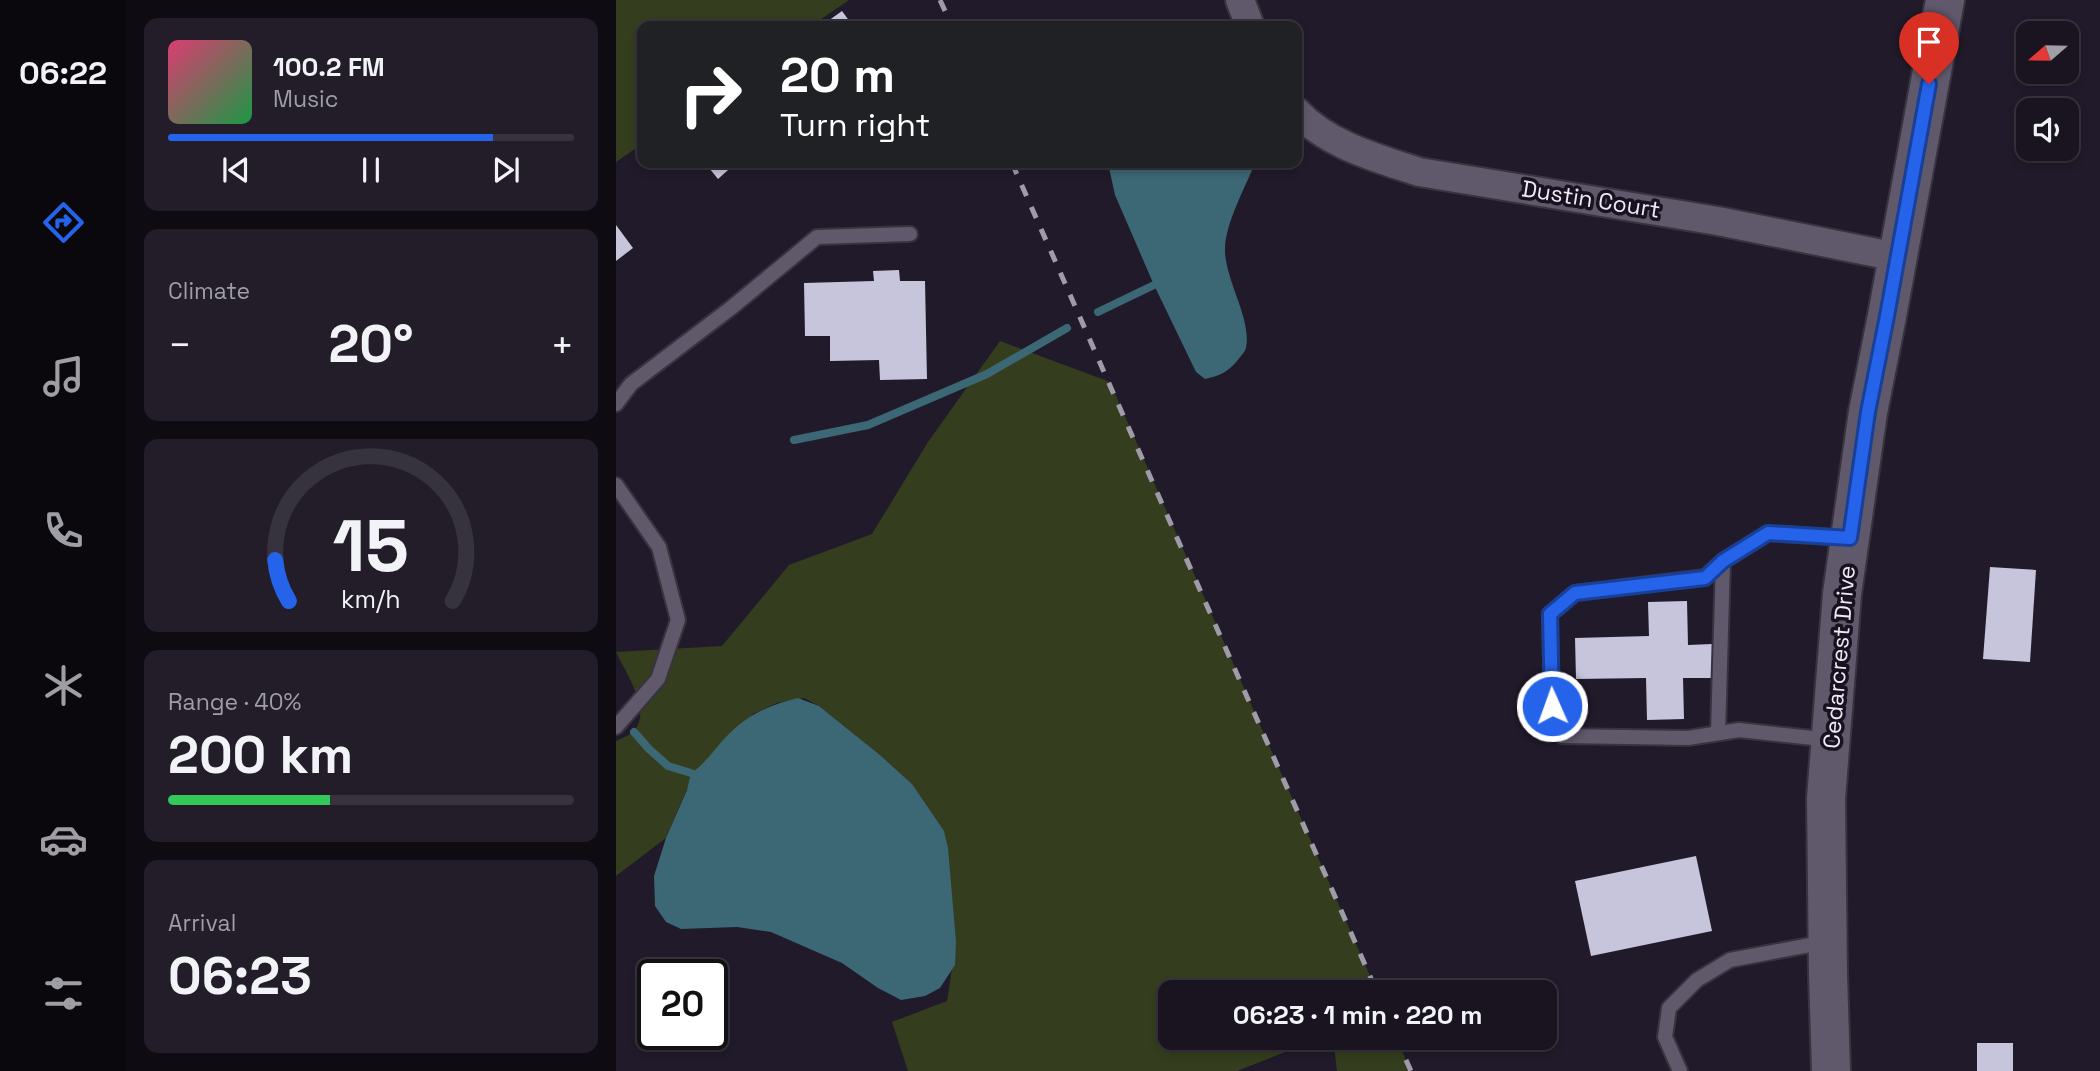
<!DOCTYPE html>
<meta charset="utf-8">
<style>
:root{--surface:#191420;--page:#221d29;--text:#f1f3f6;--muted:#9f9ea5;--line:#37333e;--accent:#2563eb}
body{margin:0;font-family:"Space Grotesk",sans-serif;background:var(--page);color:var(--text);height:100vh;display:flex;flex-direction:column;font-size:26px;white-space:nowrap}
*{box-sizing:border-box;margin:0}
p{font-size:23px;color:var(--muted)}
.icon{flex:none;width:38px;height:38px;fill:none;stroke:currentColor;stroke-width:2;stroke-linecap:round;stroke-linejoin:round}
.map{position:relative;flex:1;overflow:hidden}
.side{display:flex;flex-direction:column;gap:18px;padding:18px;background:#0e0b12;width:490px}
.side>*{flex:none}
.hud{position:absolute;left:21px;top:21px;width:665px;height:147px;border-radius:14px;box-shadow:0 4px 10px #0003,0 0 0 2px var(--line);background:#202124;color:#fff;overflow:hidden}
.needle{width:46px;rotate:250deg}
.tools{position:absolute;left:1400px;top:21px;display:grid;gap:14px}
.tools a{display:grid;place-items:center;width:63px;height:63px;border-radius:14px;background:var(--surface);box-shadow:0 4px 10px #0003,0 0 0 2px var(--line);font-size:35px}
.speed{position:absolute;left:21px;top:959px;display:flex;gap:14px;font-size:35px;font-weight:700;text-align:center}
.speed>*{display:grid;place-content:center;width:91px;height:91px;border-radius:50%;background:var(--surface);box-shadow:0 4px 10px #0003,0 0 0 2px var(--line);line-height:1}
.speed .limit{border:4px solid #111;border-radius:10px;background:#fff;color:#111}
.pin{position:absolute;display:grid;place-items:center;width:60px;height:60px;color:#fff;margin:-72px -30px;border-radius:50% 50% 50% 0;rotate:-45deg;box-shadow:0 0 7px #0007}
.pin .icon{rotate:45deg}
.me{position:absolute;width:77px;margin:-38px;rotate:358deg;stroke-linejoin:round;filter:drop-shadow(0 0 5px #0008)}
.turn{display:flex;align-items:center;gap:24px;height:147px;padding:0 28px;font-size:32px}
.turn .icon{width:91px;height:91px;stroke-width:2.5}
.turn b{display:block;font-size:49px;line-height:60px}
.big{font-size:52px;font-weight:700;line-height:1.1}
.side .widget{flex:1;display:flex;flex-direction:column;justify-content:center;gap:10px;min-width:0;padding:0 24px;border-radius:14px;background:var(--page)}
.side .dial{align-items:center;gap:0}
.dial svg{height:182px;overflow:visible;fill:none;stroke:var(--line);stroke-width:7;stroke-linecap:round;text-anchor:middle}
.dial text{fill:var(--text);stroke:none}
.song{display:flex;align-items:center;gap:21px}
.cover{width:84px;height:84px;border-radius:10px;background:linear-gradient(135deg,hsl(340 70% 55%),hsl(140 70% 35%))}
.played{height:7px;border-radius:4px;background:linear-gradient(90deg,var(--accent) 80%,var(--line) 80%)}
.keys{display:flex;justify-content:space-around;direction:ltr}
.heat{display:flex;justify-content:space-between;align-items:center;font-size:38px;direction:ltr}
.charge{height:10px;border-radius:5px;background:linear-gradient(90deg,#34c759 40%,var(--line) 0)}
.trip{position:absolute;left:542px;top:980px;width:399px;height:70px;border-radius:14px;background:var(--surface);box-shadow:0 4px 10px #0003,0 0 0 2px var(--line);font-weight:700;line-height:70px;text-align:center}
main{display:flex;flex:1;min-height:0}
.menu{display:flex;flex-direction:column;width:126px;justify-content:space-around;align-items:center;background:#0a080d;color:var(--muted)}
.menu .icon{width:49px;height:49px}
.menu .active{color:var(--accent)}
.menu b{font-size:32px;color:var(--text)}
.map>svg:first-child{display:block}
.green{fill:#343e1e}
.water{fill:#3c6774}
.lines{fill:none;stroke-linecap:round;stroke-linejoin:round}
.stream{stroke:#3c6774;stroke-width:8}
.building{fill:#c7c5db}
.lane-casing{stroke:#38333f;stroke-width:18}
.street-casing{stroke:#38333f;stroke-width:32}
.secondary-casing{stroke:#38333f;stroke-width:42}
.lane{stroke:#60586b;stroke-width:14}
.street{stroke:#60586b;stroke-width:28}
.secondary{stroke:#60586b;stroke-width:38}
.rail{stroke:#a09ba8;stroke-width:5;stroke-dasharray:12 12;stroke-linecap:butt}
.route-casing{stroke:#184099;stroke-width:18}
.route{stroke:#2563eb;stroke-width:12}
.labels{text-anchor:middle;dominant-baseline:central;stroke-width:7;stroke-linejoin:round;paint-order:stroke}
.street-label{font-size:23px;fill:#eeeaf5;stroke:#171120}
</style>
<main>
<nav class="menu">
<b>06:22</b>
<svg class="icon active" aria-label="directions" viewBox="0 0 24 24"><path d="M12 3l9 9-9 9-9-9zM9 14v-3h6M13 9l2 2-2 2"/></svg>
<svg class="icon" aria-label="music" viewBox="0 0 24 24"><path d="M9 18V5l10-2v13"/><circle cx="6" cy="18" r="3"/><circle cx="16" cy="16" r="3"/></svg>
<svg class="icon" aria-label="phone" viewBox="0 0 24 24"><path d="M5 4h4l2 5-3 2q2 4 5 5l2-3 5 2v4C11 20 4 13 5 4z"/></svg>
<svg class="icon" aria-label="climate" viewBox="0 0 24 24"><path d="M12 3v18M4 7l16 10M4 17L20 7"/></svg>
<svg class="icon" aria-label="car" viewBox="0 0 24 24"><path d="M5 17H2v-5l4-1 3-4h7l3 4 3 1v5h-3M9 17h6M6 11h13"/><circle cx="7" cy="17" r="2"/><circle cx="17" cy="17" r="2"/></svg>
<svg class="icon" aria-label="filters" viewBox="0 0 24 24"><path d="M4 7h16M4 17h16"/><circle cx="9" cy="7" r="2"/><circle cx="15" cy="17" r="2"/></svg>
</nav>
<section class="side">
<div class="widget">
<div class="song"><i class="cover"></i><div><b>100.2 FM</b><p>Music</p></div></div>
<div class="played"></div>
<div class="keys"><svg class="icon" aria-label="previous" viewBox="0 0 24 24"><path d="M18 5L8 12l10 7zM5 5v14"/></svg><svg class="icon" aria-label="pause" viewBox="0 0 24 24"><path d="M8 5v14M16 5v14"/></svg><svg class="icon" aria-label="next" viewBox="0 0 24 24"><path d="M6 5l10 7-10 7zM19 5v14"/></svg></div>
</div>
<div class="widget"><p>Climate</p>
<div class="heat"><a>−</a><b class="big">20°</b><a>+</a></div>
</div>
<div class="widget dial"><svg viewBox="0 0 100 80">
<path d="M14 69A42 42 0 1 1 86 69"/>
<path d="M14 69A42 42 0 0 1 8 51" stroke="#2563eb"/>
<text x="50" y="56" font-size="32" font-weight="700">15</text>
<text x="50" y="72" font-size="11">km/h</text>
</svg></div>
<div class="widget"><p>Range · 40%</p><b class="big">200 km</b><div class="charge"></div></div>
<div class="widget"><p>Arrival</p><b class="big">06:23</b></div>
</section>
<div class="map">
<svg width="1484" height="1071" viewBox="0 0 1484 1071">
<rect width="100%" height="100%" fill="#211a2a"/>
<!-- green -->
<g class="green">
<path d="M0,0H233L195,26H26V144L0,162Z"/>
<path d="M384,341L494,382L761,992H555V1038H705L621,1071H292L276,1022L331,1001L340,942L296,784L264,755L203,706L188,698L161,703L137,714L71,789L50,838L0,876V741C6,738 15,735 19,730C35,709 10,673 0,652L106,646L173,565L256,534L312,442Z"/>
<path d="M717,1038H780L795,1071H721Z"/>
</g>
<!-- water -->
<g class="water">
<path d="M492,163H639C629,188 610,222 609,248C608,279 636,318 630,348C629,352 624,357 621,361C612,372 603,376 589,379L580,372L538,285L499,195Z"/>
<path d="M182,698L203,706L264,755L296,784L328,831L332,848L340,942L339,965L324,988L309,996L285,1000L262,988L226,963L155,932L121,927L65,929L50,922L39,906L38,876L50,838L71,790L75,773C91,763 100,746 114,733C133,714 156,704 182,698Z"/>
</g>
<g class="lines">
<!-- stream -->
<g class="stream">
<path d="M482,312L538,285"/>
<path d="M178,440L252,425L371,374L451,328"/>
<path d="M18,732L33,749L52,766L75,773"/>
</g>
</g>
<!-- building -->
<g class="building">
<path d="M226,11L237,26H205Z"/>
<path d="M89,163H120L102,179Z"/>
<path d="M0,225L17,248L0,261Z"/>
<path d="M283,270L284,281H309L311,379L264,380L263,360L214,361V336H189L188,283L258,281L257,271Z"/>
<path d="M1374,567L1420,570L1414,662L1367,659Z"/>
<path d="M1071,601L1072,645L1096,644L1097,678H1067L1068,719L1031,720L1030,678L960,679L959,638L1033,636L1032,602Z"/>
<path d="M1080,856L1096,931L975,956L959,881Z"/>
<rect x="1361" y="1043" width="36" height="28"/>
</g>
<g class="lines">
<!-- lane casing -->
<g class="lane-casing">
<g id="lane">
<path d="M0,404L15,384L115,308L201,237L294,234"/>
<path d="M0,485L43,547L62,620L42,679L0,727"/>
<path d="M1102,733L1107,561"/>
<path d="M1215,740L1123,730L1072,738L946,736L936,706L934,614L959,593L1089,577L1107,561L1152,533L1232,538"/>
<path d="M1064,1071L1049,1037L1053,1008L1081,980L1114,960L1210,942"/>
</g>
</g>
<!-- street casing -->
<g class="street-casing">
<g id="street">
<path d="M624,0L634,26"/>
<path d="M681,112C712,145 761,158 803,172L1102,221L1281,257"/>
</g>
</g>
<!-- secondary casing -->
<g class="secondary-casing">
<path id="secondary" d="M1215,1071L1212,974L1210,799L1226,594L1252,412L1271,316L1329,0"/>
</g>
<!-- lane -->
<use href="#lane" class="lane"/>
<!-- street -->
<use href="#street" class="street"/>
<!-- secondary -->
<use href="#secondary" class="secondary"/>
<!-- rail -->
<g class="rail">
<path d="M324,0L336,26"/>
<path d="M396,163L761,992"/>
<path d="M780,1038L795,1071"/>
</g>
</g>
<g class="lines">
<!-- route casing -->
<g class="route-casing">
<path id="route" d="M936,706L934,614L959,593L1089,578L1107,561L1152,533L1234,538L1252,412L1271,316L1313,84"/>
</g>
<!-- route -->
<use href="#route" class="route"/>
</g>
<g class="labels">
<!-- street labels -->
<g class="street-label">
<text transform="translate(975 199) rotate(9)">Dustin Court</text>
<text transform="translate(1223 657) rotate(-85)">Cedarcrest Drive</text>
</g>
</g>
</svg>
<div class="tools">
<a><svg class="needle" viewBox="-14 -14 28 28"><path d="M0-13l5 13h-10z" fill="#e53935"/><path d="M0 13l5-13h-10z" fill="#9f9ea5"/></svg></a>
<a><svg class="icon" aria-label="sound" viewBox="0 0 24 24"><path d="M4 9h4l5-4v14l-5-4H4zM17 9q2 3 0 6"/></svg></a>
</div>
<div class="speed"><div class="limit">20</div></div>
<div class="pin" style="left:1313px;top:84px;background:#d93025"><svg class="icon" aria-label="arrive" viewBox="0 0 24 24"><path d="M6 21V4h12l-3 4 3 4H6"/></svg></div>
<svg class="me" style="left:936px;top:706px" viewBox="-20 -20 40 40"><circle r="17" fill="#2563eb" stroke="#fff" stroke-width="3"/><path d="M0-11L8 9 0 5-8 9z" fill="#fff"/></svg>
<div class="trip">06:23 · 1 min · 220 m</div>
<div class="hud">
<div class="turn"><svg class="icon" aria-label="right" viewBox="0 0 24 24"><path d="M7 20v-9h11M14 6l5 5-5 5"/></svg><div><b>20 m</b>Turn right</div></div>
</div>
</div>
</main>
